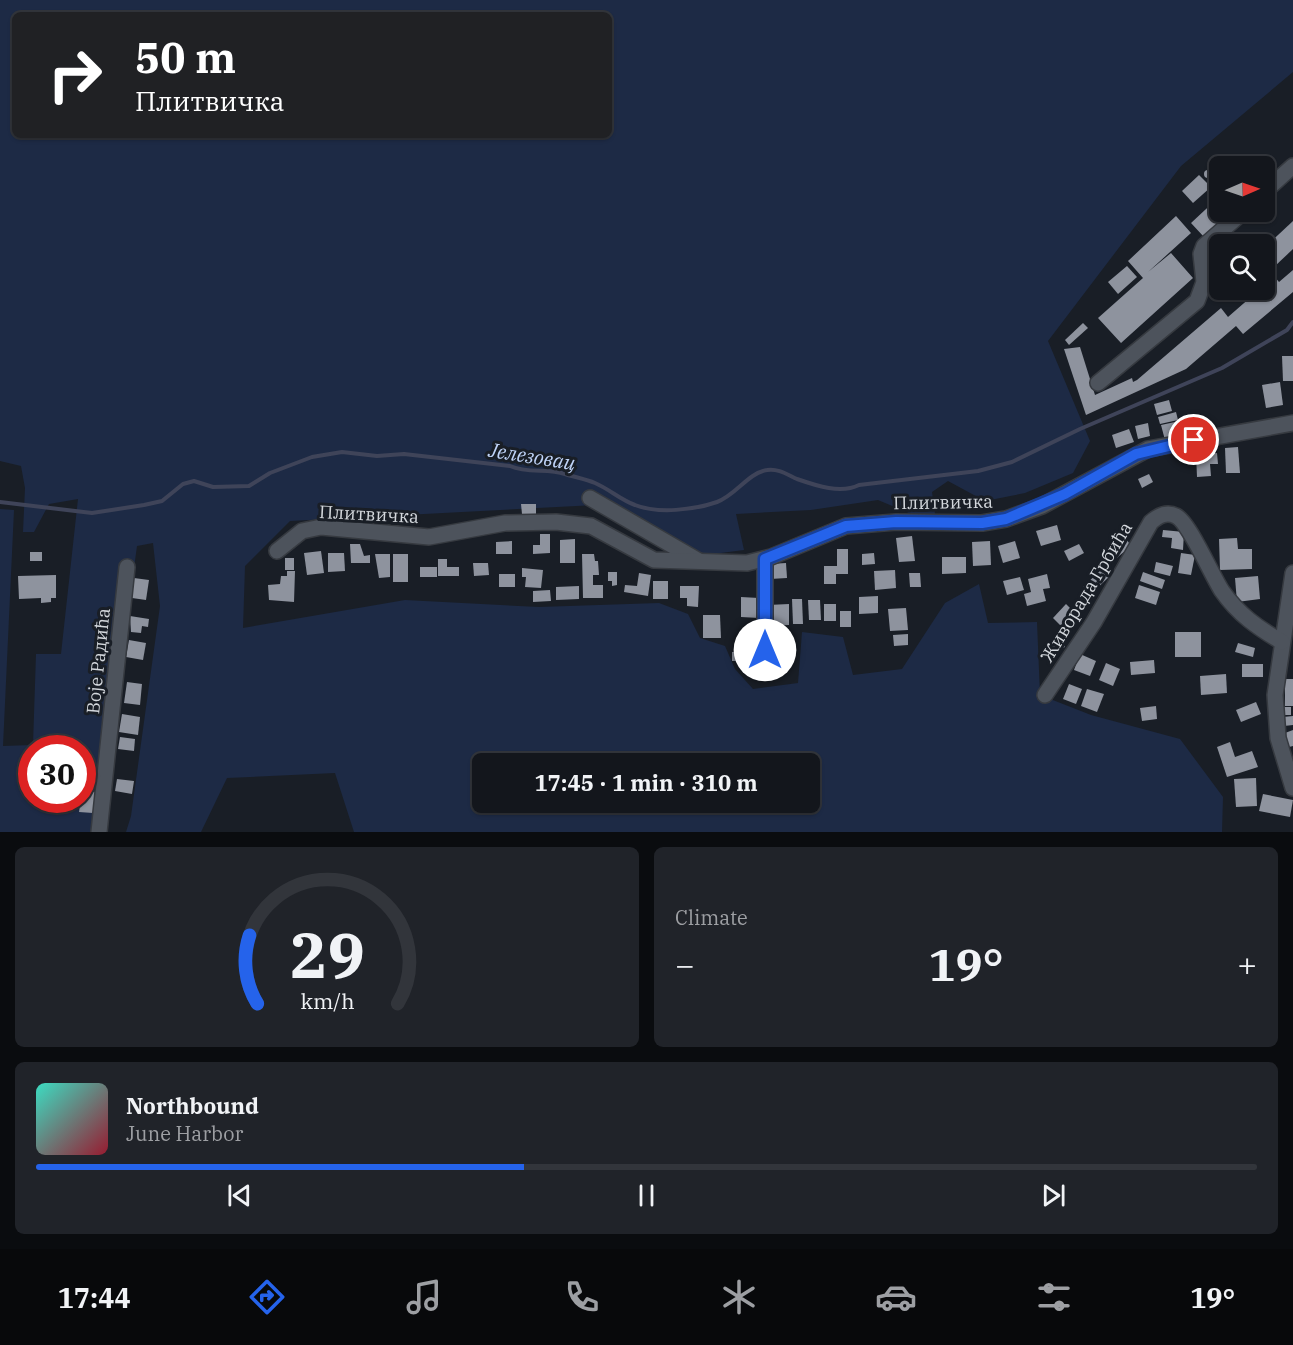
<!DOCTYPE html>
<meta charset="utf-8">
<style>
:root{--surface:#13161c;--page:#202329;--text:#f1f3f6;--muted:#9d9fa3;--line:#32353b;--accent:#2563eb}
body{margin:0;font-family:"IBM Plex Serif",serif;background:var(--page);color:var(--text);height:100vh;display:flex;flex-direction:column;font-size:22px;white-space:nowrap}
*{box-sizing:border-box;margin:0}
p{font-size:20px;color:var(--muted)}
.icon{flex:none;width:33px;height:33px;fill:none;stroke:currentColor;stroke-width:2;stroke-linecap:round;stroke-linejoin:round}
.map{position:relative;height:832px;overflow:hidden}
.drawer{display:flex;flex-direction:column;gap:15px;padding:15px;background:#0a0c0f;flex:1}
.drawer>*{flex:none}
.hud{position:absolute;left:12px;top:12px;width:600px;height:126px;border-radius:9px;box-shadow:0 2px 4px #0004,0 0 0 2px var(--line);background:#202124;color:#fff;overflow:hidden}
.needle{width:39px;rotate:88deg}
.fabs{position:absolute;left:1209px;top:156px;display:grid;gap:12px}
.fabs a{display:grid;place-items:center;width:66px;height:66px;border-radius:9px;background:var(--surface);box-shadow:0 2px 4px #0004,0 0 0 2px var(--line);font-size:30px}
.speed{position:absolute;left:18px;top:735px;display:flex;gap:12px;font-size:30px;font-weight:700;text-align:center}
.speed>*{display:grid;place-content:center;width:78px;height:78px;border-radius:50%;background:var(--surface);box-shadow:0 2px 4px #0004,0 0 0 2px var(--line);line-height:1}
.speed .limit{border:9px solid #d22;background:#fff;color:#111}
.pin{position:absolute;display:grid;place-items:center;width:51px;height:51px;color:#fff;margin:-26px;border:3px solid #fff;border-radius:50%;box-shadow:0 2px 6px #0007}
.me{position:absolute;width:66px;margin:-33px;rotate:0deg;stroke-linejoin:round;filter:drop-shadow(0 0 4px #0008)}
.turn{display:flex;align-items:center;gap:21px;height:126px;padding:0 24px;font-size:27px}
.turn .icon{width:78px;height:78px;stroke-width:2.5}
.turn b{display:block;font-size:42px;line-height:51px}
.big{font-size:45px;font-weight:800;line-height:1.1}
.drawer .widget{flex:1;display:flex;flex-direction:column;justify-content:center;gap:9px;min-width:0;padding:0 21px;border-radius:9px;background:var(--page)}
.drawer .dial{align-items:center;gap:0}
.dial svg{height:156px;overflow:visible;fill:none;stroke:var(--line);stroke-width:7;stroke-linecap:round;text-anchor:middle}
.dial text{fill:var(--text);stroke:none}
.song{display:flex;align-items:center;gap:18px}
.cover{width:72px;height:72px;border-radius:9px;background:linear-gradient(135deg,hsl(170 70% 55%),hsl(350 70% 35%))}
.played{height:6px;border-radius:3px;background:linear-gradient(90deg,var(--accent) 40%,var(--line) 40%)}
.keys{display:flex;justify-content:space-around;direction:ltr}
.heat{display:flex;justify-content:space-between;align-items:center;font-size:33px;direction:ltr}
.drawer .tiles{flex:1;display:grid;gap:15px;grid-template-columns:1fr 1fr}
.widget:last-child{grid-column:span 2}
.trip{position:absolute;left:472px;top:753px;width:348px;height:60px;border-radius:9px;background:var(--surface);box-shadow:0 2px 4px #0004,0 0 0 2px var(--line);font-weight:800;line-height:60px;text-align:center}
.menu{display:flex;height:96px;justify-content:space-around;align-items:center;background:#08090b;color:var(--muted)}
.menu .icon{width:42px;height:42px}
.menu .on{color:var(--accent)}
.menu b{font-size:27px;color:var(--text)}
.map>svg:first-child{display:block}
.green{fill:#1d2a45;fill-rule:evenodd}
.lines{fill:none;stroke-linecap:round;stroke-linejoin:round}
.stream{stroke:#3f4459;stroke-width:4}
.building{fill:#8e939e}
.minor-casing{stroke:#363a40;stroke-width:18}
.minor{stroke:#4d535c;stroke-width:15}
.route-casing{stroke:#184099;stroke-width:15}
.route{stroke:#2563eb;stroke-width:10}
.labels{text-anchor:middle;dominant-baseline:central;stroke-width:6;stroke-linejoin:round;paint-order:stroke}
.street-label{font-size:18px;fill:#d3d7dc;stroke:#191e26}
.water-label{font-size:20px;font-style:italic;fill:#c0d4f8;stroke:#191e26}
</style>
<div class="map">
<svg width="1293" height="832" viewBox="0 0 1293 832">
<rect width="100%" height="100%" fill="#191e26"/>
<!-- green -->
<path class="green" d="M0,0H1293V72L1181,166L1048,341L1090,441L1073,473L1025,493L985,501L948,481L932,492L935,514L909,513L878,500L811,510L736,514L744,550L705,555L658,545L596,505L290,521L245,566L243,628L405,600L539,607L659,603L688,614L700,638L725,646L735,669L753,689L798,683L802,632L843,637L853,675L902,669L945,603L979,584L988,623L1037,622L1040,695L1091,715L1180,739L1223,797L1222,832H354L335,773L227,778L201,832H126L131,816L160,606L153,543L137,546L98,832H0V509L14,510L3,746L33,745L36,654H61L78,499L49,504L34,532H23L25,488L21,466L0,461ZM15,15H609V135H15ZM32,748H82V800H32ZM483,764H810V802H483Z"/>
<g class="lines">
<!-- stream -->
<path class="stream" d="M0,502L92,513L144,505L162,501L183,484L194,481L213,487L249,486L270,473L312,457L342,452L377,456L404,454L510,466C528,474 547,468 565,474C574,477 586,479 595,483C609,489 621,500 635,505C658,514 694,510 717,502C736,495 748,473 767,470C778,468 788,475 797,479C817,486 841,494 859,485L978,471L1012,462L1080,429L1222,368L1287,330L1293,322"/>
</g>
<!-- building -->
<g class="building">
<circle cx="1208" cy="174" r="4"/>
<path d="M1199,175L1211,187L1193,203L1182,191Z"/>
<path d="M1220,196V212H1231L1204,237L1191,223Z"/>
<path d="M1176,216L1191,233L1148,272L1171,253L1193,278L1121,343L1098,318L1143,278L1128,261Z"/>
<path d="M1293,221V249L1274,267L1264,257V248Z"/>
<path d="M1127,266L1137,277L1118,294L1108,282Z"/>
<path d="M1293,270V292L1243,334L1236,326L1186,369L1086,415L1064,349L1080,347L1095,395L1132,378L1133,382L1137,380L1221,308L1228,317L1259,290H1264V284L1274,276L1279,282Z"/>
<path d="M1083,323L1088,328L1069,345L1065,340Z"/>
<path d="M1282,356H1293V381H1283Z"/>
<path d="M1280,382L1283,405L1266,408L1262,385Z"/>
<path d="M1169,400L1172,411L1157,415L1154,404Z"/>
<path d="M1176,412L1178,420L1160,424L1158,417Z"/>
<path d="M1175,422L1179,437L1165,440L1161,425Z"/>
<path d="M1148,423L1150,436L1138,439L1135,426Z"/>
<path d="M1129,429L1134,442L1116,448L1112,435Z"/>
<path d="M1238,447L1240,473H1226L1225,448Z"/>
<path d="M1217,453L1218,464H1210L1211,476L1197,477L1196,454Z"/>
<path d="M1149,474L1153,482L1142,488L1138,479Z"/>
<path d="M521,504H536V514H522Z"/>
<path d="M1057,525L1061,540L1041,546L1036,531Z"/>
<path d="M1163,530L1184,532L1183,550L1171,548L1172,538L1162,537Z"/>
<path d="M540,534H550V553L533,554V545H540Z"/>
<path d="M1123,534L1131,546L1113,561L1104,549Z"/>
<path d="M912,536L915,561L899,562L896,538Z"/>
<path d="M1237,538L1238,549H1252V569L1220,570L1219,539Z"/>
<path d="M575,539V563H560V540Z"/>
<path d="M512,541V554H496V542Z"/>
<path d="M990,541L991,565L973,566L972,542Z"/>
<path d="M1015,541L1020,558L1003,563L998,546Z"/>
<path d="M350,544H360L364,556L370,555V563H351Z"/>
<path d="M1079,544L1084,553L1069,561L1064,551Z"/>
<path d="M837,549H848V574H836V584H824V566H837Z"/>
<path d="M321,551L324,573L307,575L304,553Z"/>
<rect x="30" y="552" width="12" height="9"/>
<path d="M328,553H344L345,571L328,572Z"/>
<path d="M874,553L875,564L862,565V554Z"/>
<path d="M1181,553L1195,555L1191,575L1178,573Z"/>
<path d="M375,554H390V577L379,578Z"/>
<rect x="393" y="554" width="15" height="28"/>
<path d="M582,554H594L595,561H598L599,575H593V585H603V598H583Z"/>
<path d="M942,557H966V573L942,574Z"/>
<rect x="285" y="558" width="9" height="12"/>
<path d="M438,559H447V567H459V576H438Z"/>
<path d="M1156,562L1173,566L1170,576L1154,572Z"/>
<path d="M473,563H488L489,575L474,576Z"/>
<path d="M786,563L787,578L770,579V564Z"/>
<rect x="420" y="567" width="17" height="10"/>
<path d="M1104,567L1112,574L1091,594L1083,587Z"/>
<path d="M522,568L543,570L541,588L525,587L526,577H522Z"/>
<path d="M895,570L896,588L875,590L874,571Z"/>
<path d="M287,571H295L294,602L269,600L268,585L280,584L281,576H287Z"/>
<path d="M608,572H617V585L612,586V581H608Z"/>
<path d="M1143,572L1165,580L1162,589L1140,581Z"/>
<path d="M639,573L651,575L648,596L624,592L625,585L637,586Z"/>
<path d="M909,573H920L921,587H910Z"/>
<rect x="499" y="574" width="16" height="13"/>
<path d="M1047,574L1050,588L1043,589L1046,601L1027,606L1024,594L1031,592L1028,579Z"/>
<path d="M56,575V598H51V602L41,603V598L19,599L18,576Z"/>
<path d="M1258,576L1260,599L1237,602L1235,578Z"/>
<path d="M1020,577L1024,590L1007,595L1003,581Z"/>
<path d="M134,578L149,580L146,600L132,598Z"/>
<rect x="653" y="581" width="15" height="18"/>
<path d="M1139,585L1160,592L1156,605L1135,598Z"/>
<path d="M579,586V599L556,600V587Z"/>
<path d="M680,586H699L698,607L687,606V598H680Z"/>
<path d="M550,590L551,601L533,602V591Z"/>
<path d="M878,596V613L859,614V597Z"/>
<path d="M741,597L759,598V618L741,617Z"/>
<path d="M792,599H802L803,624H793Z"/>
<path d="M808,600H820L821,620H809Z"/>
<path d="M789,604V625L768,626V605Z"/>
<rect x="824" y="604" width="12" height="17"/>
<path d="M1066,604L1076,614L1063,628L1053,618Z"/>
<path d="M906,608L908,630L890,631L888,609Z"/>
<rect x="840" y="611" width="11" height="16"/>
<path d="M703,615H720L721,638H703Z"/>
<path d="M130,616L149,619L148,627L142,626L141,633L131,632Z"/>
<path d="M789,629V638L769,643V630Z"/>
<rect x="1175" y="632" width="26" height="25"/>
<path d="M908,634V645L894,646L893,635Z"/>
<path d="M1062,639L1065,647L1051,653L1047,645Z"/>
<path d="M129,640L146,643L143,660L126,657Z"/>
<path d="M1238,643L1255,648L1253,657L1235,652Z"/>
<path d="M783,647L784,652H790V665H785V671H770V648Z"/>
<path d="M759,649L760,666L744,667V650Z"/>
<path d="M741,651V661H732V652Z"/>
<path d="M1080,654L1096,661L1090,676L1074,670Z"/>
<path d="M1154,660L1155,673L1131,675L1130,662Z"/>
<path d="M1106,663L1120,669L1113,686L1099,680Z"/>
<rect x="1242" y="664" width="21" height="13"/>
<path d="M1226,674L1227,693L1201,695L1200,676Z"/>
<rect x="1285" y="679" width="8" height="27"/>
<path d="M127,682L142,684L140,705L124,703Z"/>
<path d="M1069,684L1082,689L1076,704L1063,699Z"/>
<path d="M1087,689L1104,694L1097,712L1081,706Z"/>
<path d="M1256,702L1261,714L1241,722L1236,710Z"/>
<path d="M1156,706L1157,719L1142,721L1140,708Z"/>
<rect x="1279" y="707" width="12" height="8"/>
<path d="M122,714L140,717L138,735L119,732Z"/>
<path d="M1293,716V725L1284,726L1283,717Z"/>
<path d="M1293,730V746L1289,747L1285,733Z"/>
<path d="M120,737L135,739L134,751L118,749Z"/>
<path d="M1230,742L1235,757L1252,751L1258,767L1227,777L1217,747Z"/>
<path d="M1256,778L1257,806L1236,807L1234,779Z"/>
<path d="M117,779L134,781L132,794L115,791Z"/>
<path d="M82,791L99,792L97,807H94L93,813L79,812Z"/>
<path d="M1263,794L1293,800L1290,817L1259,811Z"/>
</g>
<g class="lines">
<!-- minor casing -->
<g class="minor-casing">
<g id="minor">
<path d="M1264,192L1293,166"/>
<path d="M1098,383L1197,301L1204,282L1201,254L1204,246L1243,212"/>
<path d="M590,498L699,561"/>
<path d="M277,551L302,531L321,527L429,537L505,523L556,522L591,526L654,560L747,563L771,557L846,526L896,522L982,523L1006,519L1042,506L1148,449L1293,423"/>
<path d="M1293,573L1275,695L1278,738L1293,788"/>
<path d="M765,650V559"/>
<path d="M1045,695L1094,622L1151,522C1158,516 1166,511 1176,516C1189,522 1212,576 1222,591C1238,614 1258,628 1282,642"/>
<path d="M99,832L127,567"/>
</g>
</g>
<!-- minor -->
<use href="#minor" class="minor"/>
</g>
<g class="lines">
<!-- route casing -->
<g class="route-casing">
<path id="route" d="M765,650V559L846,526L896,522L982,523L1006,519L1065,494L1136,454L1194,440"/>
</g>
<!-- route -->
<use href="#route" class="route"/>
</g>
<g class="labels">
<!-- street labels -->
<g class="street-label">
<text transform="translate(943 502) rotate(-1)">Плитвичка</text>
<text transform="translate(369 514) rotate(3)">Плитвичка</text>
<text transform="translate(1086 592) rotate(-59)">Живорада Грбића</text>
<text transform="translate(98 661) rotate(-84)">Воје Радића</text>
</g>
<!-- water labels -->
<g class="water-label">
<text transform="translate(532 456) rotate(9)">Јелезовац</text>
</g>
</g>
</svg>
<div class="fabs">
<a><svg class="needle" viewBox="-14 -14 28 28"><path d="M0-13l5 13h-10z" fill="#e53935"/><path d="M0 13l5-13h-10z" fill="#9d9fa3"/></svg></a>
<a><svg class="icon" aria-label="search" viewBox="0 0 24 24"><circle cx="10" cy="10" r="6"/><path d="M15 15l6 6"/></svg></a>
</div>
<div class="speed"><div class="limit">30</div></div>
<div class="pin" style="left:1194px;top:440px;background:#d93025"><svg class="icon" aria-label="arrive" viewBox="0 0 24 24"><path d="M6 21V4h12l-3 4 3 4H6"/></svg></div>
<svg class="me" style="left:765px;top:650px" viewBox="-20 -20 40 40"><circle r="19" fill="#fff"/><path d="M0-13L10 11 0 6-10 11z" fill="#2563eb"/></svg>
<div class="trip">17:45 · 1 min · 310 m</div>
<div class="hud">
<div class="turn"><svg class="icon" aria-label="right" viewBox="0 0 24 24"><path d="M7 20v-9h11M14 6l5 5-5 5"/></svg><div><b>50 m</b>Плитвичка</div></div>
</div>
</div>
<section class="drawer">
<div class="tiles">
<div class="widget dial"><svg viewBox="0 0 100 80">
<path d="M14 69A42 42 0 1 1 86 69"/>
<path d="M14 69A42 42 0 0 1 10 34" stroke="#2563eb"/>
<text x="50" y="56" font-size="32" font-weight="700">29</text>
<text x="50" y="72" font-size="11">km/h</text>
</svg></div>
<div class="widget"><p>Climate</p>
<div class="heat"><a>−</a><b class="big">19°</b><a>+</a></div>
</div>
<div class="widget">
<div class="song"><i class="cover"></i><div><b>Northbound</b><p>June Harbor</p></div></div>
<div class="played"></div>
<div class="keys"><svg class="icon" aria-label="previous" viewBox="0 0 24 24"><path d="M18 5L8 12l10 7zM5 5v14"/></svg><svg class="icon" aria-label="pause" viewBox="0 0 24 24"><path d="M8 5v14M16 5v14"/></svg><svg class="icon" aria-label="next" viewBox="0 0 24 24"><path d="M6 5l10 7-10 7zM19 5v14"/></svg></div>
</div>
</div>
</section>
<nav class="menu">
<b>17:44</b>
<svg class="icon on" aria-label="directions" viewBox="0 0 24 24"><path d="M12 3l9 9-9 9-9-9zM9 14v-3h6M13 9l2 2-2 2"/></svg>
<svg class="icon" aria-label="music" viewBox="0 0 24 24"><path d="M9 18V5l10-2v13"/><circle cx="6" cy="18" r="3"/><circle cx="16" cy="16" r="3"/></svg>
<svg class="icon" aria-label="phone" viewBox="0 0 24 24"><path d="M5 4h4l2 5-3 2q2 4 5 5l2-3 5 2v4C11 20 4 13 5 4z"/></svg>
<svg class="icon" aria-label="climate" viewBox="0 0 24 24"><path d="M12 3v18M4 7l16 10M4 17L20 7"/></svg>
<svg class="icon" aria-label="car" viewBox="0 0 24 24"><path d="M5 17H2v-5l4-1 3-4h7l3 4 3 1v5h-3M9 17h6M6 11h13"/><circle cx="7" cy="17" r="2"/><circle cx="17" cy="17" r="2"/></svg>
<svg class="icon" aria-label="filters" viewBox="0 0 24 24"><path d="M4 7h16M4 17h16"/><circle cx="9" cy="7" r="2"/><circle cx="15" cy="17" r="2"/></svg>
<b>19°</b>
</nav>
